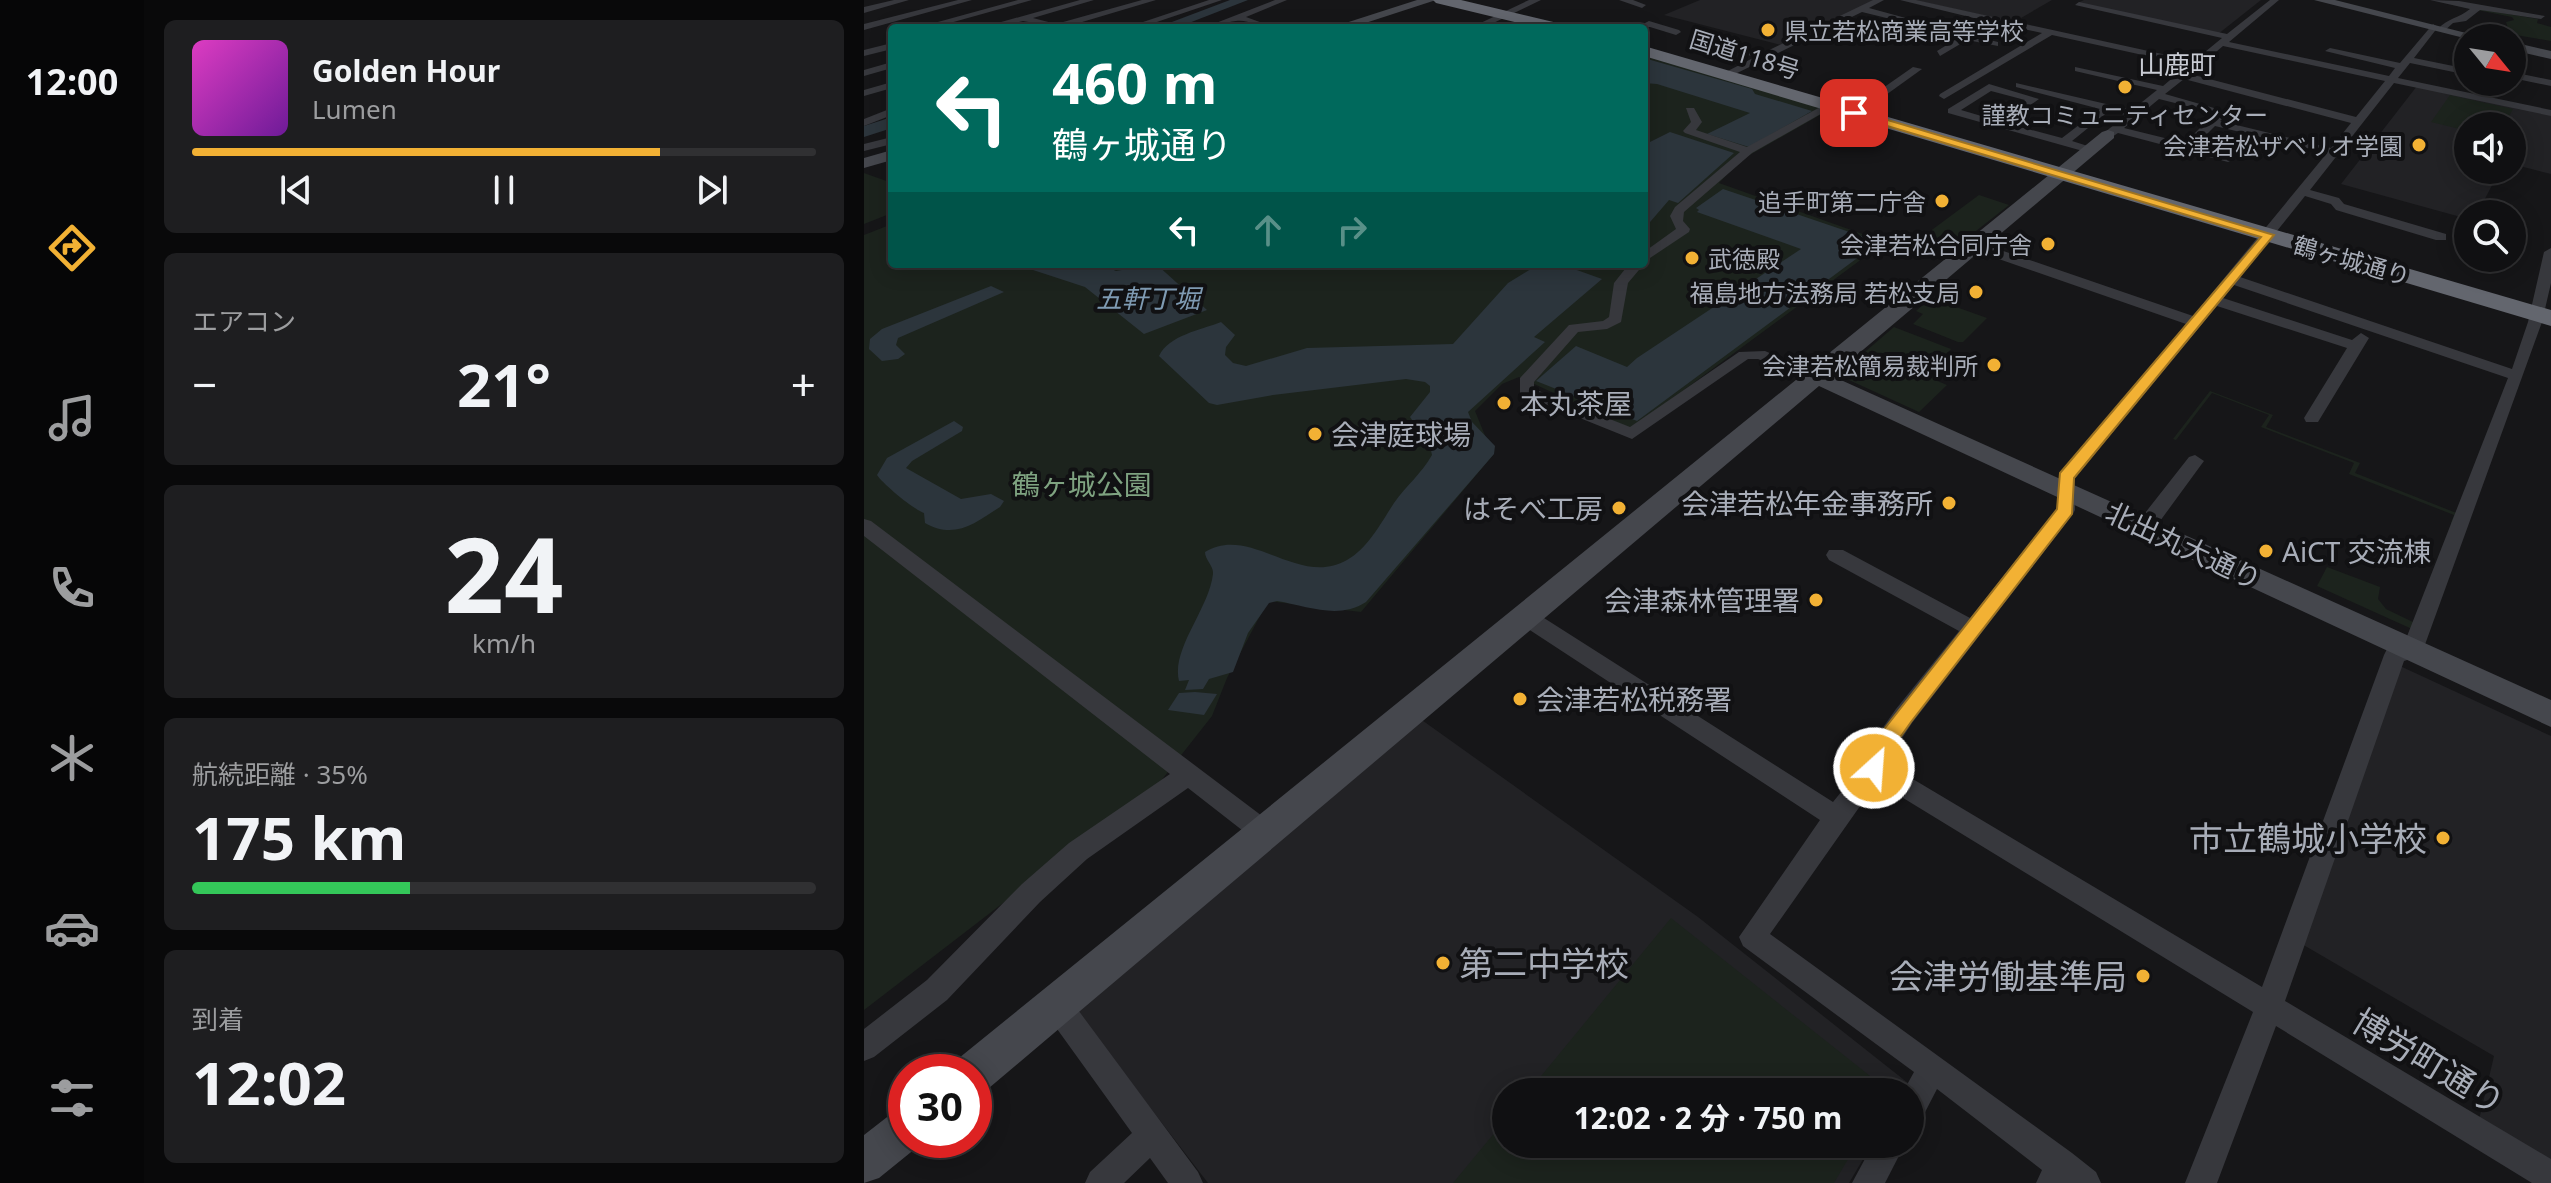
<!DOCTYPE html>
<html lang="ja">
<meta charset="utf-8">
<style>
:root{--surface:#101012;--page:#1e1e20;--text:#f1f3f6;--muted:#9c9d9f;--line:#303032;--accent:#f2b134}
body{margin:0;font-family:"Noto Sans","Noto Sans JP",sans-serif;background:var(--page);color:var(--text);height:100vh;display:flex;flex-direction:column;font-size:30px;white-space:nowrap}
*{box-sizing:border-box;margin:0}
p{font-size:26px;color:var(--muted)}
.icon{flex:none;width:44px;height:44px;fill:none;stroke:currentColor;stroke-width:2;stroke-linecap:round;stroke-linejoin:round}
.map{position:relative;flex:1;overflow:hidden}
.side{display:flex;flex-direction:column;gap:20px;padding:20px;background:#09090a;width:720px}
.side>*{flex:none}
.guide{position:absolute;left:24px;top:24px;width:760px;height:244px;border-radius:8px;box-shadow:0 4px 20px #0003,0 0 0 2px var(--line);background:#00695c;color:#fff;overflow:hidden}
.needle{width:52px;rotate:120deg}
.fabs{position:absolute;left:1590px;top:24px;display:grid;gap:16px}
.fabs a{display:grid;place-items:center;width:72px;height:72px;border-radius:50%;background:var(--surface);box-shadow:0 4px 20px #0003,0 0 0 2px var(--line);font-size:40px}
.speed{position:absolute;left:24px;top:1054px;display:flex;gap:16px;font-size:40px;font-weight:700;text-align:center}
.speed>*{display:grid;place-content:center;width:104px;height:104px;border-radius:50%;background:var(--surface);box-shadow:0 4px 20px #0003,0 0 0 2px var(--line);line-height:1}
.speed .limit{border:12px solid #d22;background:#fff;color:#111}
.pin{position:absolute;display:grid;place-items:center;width:68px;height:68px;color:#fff;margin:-34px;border-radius:16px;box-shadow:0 4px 12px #0006}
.me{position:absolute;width:88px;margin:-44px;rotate:26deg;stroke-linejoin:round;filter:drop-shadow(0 0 6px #0008)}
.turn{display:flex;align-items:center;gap:28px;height:168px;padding:0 32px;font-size:36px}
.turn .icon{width:104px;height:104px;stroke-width:2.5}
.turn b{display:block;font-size:56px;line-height:68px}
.lanes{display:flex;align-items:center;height:76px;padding:0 32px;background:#0003;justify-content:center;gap:40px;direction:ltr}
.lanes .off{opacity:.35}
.big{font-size:60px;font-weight:700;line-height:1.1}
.side .tile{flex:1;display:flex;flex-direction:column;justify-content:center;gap:12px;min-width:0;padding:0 28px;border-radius:12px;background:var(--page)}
.side .dial{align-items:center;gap:0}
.dial b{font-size:104px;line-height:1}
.song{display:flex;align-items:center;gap:24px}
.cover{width:96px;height:96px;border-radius:12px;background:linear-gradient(135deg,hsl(310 70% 55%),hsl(280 70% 35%))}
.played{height:8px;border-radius:4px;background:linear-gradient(90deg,var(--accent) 75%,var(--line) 75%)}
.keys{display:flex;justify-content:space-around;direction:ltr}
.heat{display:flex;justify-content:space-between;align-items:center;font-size:44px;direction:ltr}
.charge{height:12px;border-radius:6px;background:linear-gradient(90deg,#34c759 35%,var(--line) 0)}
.trip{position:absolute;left:628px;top:1078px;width:432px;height:80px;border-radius:40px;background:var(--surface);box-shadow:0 4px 20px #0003,0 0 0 2px var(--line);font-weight:700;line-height:80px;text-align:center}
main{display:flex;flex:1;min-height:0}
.tab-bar{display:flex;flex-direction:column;width:144px;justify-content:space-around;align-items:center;background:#060607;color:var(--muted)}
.tab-bar .icon{width:56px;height:56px}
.tab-bar .on{color:var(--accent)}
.tab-bar b{font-size:36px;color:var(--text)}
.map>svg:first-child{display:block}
.built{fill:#222225}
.green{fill:#1c231d}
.water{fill:#2c353c}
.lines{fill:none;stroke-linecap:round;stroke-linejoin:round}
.river{fill:#2c353c;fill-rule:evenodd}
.street{fill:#37383d;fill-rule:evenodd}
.secondary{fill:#45474d;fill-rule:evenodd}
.highway{fill:#63666e;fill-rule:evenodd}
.route{fill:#f2b134;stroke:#9d7322;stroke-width:2}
.poi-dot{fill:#f2b134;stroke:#111113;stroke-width:3}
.labels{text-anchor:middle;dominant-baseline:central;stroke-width:8;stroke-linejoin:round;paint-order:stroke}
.far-poi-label{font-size:24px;fill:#a8adb8;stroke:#111113;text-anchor:end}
.far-street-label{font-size:24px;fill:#a8adb8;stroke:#111113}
.far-quarter-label{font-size:26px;fill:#c9ccd4;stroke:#111113}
.far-water-label{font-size:26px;font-style:italic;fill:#7f9bb3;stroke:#111113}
.poi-label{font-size:28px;fill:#a8adb8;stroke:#111113;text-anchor:start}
.park-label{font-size:28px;fill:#7fa381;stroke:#111113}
.street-label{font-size:28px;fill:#a8adb8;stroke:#111113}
.near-poi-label{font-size:34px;fill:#a8adb8;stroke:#111113;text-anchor:end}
.near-street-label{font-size:34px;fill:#a8adb8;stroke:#111113}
</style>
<main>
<nav class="tab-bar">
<b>12:00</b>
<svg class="icon on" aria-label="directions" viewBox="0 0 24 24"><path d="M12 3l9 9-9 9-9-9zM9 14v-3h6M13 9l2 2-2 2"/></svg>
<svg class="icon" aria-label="music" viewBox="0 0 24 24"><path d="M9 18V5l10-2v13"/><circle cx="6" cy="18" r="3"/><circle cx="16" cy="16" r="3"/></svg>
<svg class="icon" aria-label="phone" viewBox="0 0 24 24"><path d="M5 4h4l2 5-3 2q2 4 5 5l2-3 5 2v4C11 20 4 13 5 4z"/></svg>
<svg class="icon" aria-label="climate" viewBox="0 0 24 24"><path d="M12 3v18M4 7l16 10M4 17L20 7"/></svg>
<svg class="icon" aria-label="car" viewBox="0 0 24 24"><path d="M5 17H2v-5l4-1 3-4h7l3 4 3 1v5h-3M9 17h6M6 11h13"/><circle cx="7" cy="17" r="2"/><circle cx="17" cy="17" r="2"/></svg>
<svg class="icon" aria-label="filters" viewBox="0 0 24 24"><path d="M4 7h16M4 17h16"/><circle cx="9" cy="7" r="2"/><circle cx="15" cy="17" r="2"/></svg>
</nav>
<section class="side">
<div class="tile">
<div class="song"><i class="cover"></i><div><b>Golden Hour</b><p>Lumen</p></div></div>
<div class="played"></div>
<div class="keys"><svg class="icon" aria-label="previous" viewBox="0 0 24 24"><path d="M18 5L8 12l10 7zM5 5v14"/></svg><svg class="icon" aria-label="pause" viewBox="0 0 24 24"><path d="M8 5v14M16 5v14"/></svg><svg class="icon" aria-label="next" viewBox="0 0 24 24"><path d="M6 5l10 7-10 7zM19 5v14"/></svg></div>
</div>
<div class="tile"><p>エアコン</p>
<div class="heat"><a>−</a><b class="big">21°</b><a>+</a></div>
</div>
<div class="tile dial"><b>24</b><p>km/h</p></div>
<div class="tile"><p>航続距離 · 35%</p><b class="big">175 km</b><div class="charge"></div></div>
<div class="tile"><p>到着</p><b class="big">12:02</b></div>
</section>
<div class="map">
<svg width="1687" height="1183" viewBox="0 0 1687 1183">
<rect width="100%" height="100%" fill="#161618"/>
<!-- built -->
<g class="built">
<path d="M836,0H1014L917,45L800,15Z"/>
<path d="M1050,0H1188L1150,22Z"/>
<path d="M1220,0H1397L1354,34L1212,4Z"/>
<path d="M1553,86L1687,114V174L1648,164V126H1604V170H1636L1613,214H1604V219L1477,184Z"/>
<path d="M1536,666L1687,736V1162L1615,1120L1630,1056L1431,940Z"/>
<path d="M555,718L834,917L1044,1083L1039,1092H642V1144H1008L985,1183H344L211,1010Z"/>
</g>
<!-- green -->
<g class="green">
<path d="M1583,4L1674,19L1673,23L1687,27V41L1646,34L1642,22L1650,20L1648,17Z"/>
<path d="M780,55L964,110L959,114L964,112L994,121L986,125L956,115L877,160L855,183L1021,242L767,429L655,377L638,384L611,411L629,455L497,612L404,601L363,678L348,716L296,782L0,1010V235L28,224V264H780Z"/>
<path d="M1586,95L1649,109L1640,126H1604V131L1567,122Z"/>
<path d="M0,173L28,183V213L0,224Z"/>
<path d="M1115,195L1145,205L1089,249L1057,238Z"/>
<path d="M1067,298L1123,318L1099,342H1094L1049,324L1059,314L1052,311Z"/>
<path d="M1030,327L1087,349L1081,356L1090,360L1071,380L1083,385L1055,412L974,375Z"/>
<path d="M1346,391L1409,415L1402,427L1496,463L1491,473L1595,514L1591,525L1587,523L1590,515L1485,474L1490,463L1397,427L1405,415L1348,393L1312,440L1309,439Z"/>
<path d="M1463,567L1516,587L1514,599L1522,609L1551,623L1548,629L1453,586Z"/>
<path d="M807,918L1025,1091L1024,1092H664Z"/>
<path d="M642,1119V1144H993L970,1183H589Z"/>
</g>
<!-- water -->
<g class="water">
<path d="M780,58L888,89L891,94L948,111L885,147L843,134L886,113L793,84L780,83Z"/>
<path d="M806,132L870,153L814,203L805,200L780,229V145Z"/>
<path d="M859,189L1015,242L773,421L672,381L712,346L763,367L773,358L937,249L833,212L835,210L832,208Z"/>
<path d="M161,264H236L252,271L292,264L343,310L280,334L221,287L169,270Z"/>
<path d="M675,264H696L738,279L670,337L681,342L604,412L608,422L631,446L630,454L502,602C474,620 444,606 413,601L405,603L384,633L369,672L345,679L339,689L321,690L325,680L315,681C307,649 345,609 349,574C350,566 341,560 341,552C386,524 435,588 483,560C504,548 517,523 530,503C542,486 558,473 568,455L566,446L546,417L566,392V386L561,382L542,379L409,395L353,405L345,403L295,356C305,335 337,330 357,322L371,335L362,347L361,355L369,363L382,366L443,348L589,344L644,283Z"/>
<path d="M127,286L140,292L34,338L32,345L41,354L34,359L18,361L5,349L6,339L18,329Z"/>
<path d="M90,421L99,427L98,431L48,461L42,468L97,499L127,494L140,501L136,507C111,523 91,540 61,523L60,513C49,509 19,484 13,475L23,458Z"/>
<path d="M331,692L353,694L340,715L304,710L315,693Z"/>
</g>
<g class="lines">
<!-- river -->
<g class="river">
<path d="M366,0H384L312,28H292Z"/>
<path d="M28,117V128L0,137V126Z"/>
</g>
<!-- street -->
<g class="street">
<path d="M30,0H45L0,13V7Z"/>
<path d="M94,0H108L0,30V24Z"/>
<path d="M154,0H168L68,28H52Z"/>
<path d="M216,0H230L169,18L192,24L278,0H292L198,28L159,21L131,28L123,26Z"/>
<path d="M345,0H358L275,28H261Z"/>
<path d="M411,0H423L382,17L412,28C398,28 384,19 372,21C361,22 352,28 339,28Z"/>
<path d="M665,0H677L619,28H606Z"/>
<path d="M755,0H769L782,5L778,8Z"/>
<path d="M1009,0H1020L1005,8L1060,23L1028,43L1025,38L1047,24L998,12L865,77L856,75L891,57L852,46V42L899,53Z"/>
<path d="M1036,0H1052L1330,61L1358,38L1211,5L1215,2L1363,34L1406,0H1415L1365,42L1525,76L1531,68L1461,51L1466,48L1536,63L1569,24L1574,27L1550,58L1604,69V75L1546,63L1534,78L1687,110V116L1530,83L1446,190L1475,198L1480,204L1582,234V240H1572L1472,210L1467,204L1441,196L1376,277L1648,369L1664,322L1680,252L1687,248V283L1678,322L1559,650L1555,656L1540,661L1421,1001L1687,1159V1183H1668L1412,1026L1353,1183H1321L1389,1012L1013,782L906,934L1208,1153L1232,1172L1237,1183H1172L1178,1170L1073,1089L1057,1120L1046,1124V1092H1039L1050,1072L879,946L875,937L956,820L655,623L652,617L655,611H669L969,802L999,765L1003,750L1032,709L1095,631L965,560L962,555L965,550H979L1106,618L1193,509L1196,473L1322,324L1106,249V243H1116L1329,316L1463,153L1351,126L1331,146L1368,157L1370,159L1364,162L1254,133L1248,137H1240V133L1262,115L1245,111L1208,141L1230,148L1232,150L1226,153L1084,113V109L1125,84L1175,99L1141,123L1198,138L1236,109L1152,87V83L1268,110L1293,90L1211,71V67L1299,86L1324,65L1188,35L1080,99L1075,96L1076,94L1178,33L1131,23L1109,36L1134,42V46L1103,40L1076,56L1073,51L1122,21ZM1359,46L1521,81L1492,117L1326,74ZM1320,79L1487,123L1467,148L1356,121L1361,116L1371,114L1301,94ZM1127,91L1161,100L1131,120L1097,110ZM1295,99L1351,113L1321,143L1260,128ZM1370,285L1644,378L1540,644L1523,649L1520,655L1398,987L1022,763L1048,723L1209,514L1211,510V478L1353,306L1483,348L1440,418L1442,422H1454L1505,338L1497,333L1488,340L1359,298Z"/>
<path d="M1566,0L1595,1L1681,16L1677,19L1616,10L1602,21L1589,23L1579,32L1574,29C1584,18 1595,18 1606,9Z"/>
<path d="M785,21L815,30L817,32L812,35L786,27L771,28Z"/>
<path d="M28,43V49L0,56V50Z"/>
<path d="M28,62V68L0,76V70Z"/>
<path d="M1049,67L1058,69L994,115H986V111Z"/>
<path d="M1648,72L1687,80V86L1648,78Z"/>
<path d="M28,82V88L0,96V90Z"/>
<path d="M960,105L969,107L888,153L820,212L819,221L826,229L825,232L780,262V252L812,229L806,216L811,207L876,152L821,133L819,131L827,122L822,108H830L838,122L832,130L883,147Z"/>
<path d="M28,108V115L0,126V119Z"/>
<path d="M28,137V144L0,151V144Z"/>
<path d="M765,264H780L764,283L757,322L743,329L714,332L670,382V389L766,427L875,352L901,351L961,377L953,382L894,359H884L768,439L656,394V378L705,325L739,321L745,317L750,283Z"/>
<path d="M1331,455L1340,461L1337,465L1288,532H1274L1272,527L1274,522L1325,457Z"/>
<path d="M0,519L7,521L410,825L413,833L410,841L401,844L392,841L324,788L223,859L176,902L83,1000L10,1057L0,1061V1029L63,980L158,884L205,843L306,774L0,536Z"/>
<path d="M193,991L203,995L334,1172L339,1183H304L286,1158L260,1183H221L226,1172L268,1133L183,1015L179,1005L183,995Z"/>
<path d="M1009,1144H1041L1021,1183H988Z"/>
</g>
<!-- secondary -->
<g class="secondary">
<path d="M553,0H572L486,28H466Z"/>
<path d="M1450,0H1471L1622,38L1604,39Z"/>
<path d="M1648,42L1687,51V59L1648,50Z"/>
<path d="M1244,130L1250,132V138L968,376L1687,700V727L955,386L125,1088L110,1094V1072H90L95,1058L1238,132Z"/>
<path d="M28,150V160L0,168V158Z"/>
<path d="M42,1108V1140H59L57,1144L15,1178L0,1183V1135L27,1114Z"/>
</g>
<!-- highway -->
<g class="highway">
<path d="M569,0H597L702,25L704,28H675L572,3Z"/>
<path d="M780,46L1687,310V326L780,56Z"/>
</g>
</g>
<!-- route -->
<path class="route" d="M990,110L1410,235L1210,478L1208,514L1047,722L1021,759L1018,775L1010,777L1003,775L1000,768L1003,751L1193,509L1196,473L1397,237L986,115Z"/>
<!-- markers -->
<g class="poi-dot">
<circle cx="904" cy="30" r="8"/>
<circle cx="1261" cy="87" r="8"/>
<circle cx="1555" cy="145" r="8"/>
<circle cx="1078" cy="201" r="8"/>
<circle cx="1184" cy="244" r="8"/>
<circle cx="828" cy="258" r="8"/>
<circle cx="1112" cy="292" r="8"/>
<circle cx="1130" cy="365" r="8"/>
<circle cx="640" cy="403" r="8"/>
<circle cx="451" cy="434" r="8"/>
<circle cx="1085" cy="503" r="8"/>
<circle cx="755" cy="508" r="8"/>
<circle cx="1402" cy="551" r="8"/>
<circle cx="952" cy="600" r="8"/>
<circle cx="656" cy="699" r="8"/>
<circle cx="1579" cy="838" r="8"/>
<circle cx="579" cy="963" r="8"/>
<circle cx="1279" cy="976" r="8"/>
</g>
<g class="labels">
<!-- far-poi labels -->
<g class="far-poi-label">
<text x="920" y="30" text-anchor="start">県立若松商業高等学校</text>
<text x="1261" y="114" text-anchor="middle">謹教コミュニティセンター</text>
<text x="1539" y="145">会津若松ザベリオ学園</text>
<text x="1062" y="201">追手町第二庁舎</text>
<text x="1168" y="244">会津若松合同庁舎</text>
<text x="844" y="258" text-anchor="start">武徳殿</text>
<text x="1096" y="292">福島地方法務局 若松支局</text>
<text x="1114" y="365">会津若松簡易裁判所</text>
</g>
<!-- far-street labels -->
<g class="far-street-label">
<text transform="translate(881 54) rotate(17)">国道118号</text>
<text transform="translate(1488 260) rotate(16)">鶴ヶ城通り</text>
</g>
<!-- far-quarter labels -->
<g class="far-quarter-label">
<text x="1313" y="64">山鹿町</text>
</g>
<!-- far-water labels -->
<g class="far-water-label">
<text x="284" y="298">五軒丁堀</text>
</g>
<!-- poi labels -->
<g class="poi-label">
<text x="656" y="403">本丸茶屋</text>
<text x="467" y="434">会津庭球場</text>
<text x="1069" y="503" text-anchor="end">会津若松年金事務所</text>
<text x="739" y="508" text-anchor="end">はそべ工房</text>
<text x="1418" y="551">AiCT 交流棟</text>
<text x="936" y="600" text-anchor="end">会津森林管理署</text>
<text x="672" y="699">会津若松税務署</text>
</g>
<!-- park labels -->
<g class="park-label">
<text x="218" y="484">鶴ヶ城公園</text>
</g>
<!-- street labels -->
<g class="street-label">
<text transform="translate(1320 545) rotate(25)">北出丸大通り</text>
</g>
<!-- near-poi labels -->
<g class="near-poi-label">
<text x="1563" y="838">市立鶴城小学校</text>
<text x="595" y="963" text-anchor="start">第二中学校</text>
<text x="1263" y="976">会津労働基準局</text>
</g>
<!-- near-street labels -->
<g class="near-street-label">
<text transform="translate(1565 1061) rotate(31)">博労町通り</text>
</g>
</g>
</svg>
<div class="fabs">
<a><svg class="needle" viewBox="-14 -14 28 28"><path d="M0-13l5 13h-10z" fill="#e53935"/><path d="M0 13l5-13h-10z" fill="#9c9d9f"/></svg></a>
<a><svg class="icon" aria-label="sound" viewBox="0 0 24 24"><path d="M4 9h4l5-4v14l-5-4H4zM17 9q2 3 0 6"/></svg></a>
<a><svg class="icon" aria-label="search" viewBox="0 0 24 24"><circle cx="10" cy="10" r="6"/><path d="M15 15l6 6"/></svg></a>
</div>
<div class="speed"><div class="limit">30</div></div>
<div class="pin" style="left:990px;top:113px;background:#d93025"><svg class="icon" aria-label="arrive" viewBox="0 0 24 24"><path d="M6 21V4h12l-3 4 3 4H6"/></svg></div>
<svg class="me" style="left:1010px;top:768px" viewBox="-20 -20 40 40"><circle r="17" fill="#f2b134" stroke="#fff" stroke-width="3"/><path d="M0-11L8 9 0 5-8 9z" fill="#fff"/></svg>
<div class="trip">12:02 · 2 分 · 750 m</div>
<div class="guide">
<div class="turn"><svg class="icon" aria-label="left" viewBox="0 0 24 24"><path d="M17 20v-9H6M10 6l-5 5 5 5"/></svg><div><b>460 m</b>鶴ヶ城通り</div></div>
<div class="lanes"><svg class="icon" aria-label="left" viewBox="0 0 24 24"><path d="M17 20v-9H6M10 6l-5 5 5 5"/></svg><svg class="icon off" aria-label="ahead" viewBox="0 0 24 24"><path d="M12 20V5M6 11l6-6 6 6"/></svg><svg class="icon off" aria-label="right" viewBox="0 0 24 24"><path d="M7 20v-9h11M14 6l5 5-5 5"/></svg></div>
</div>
</div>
</main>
